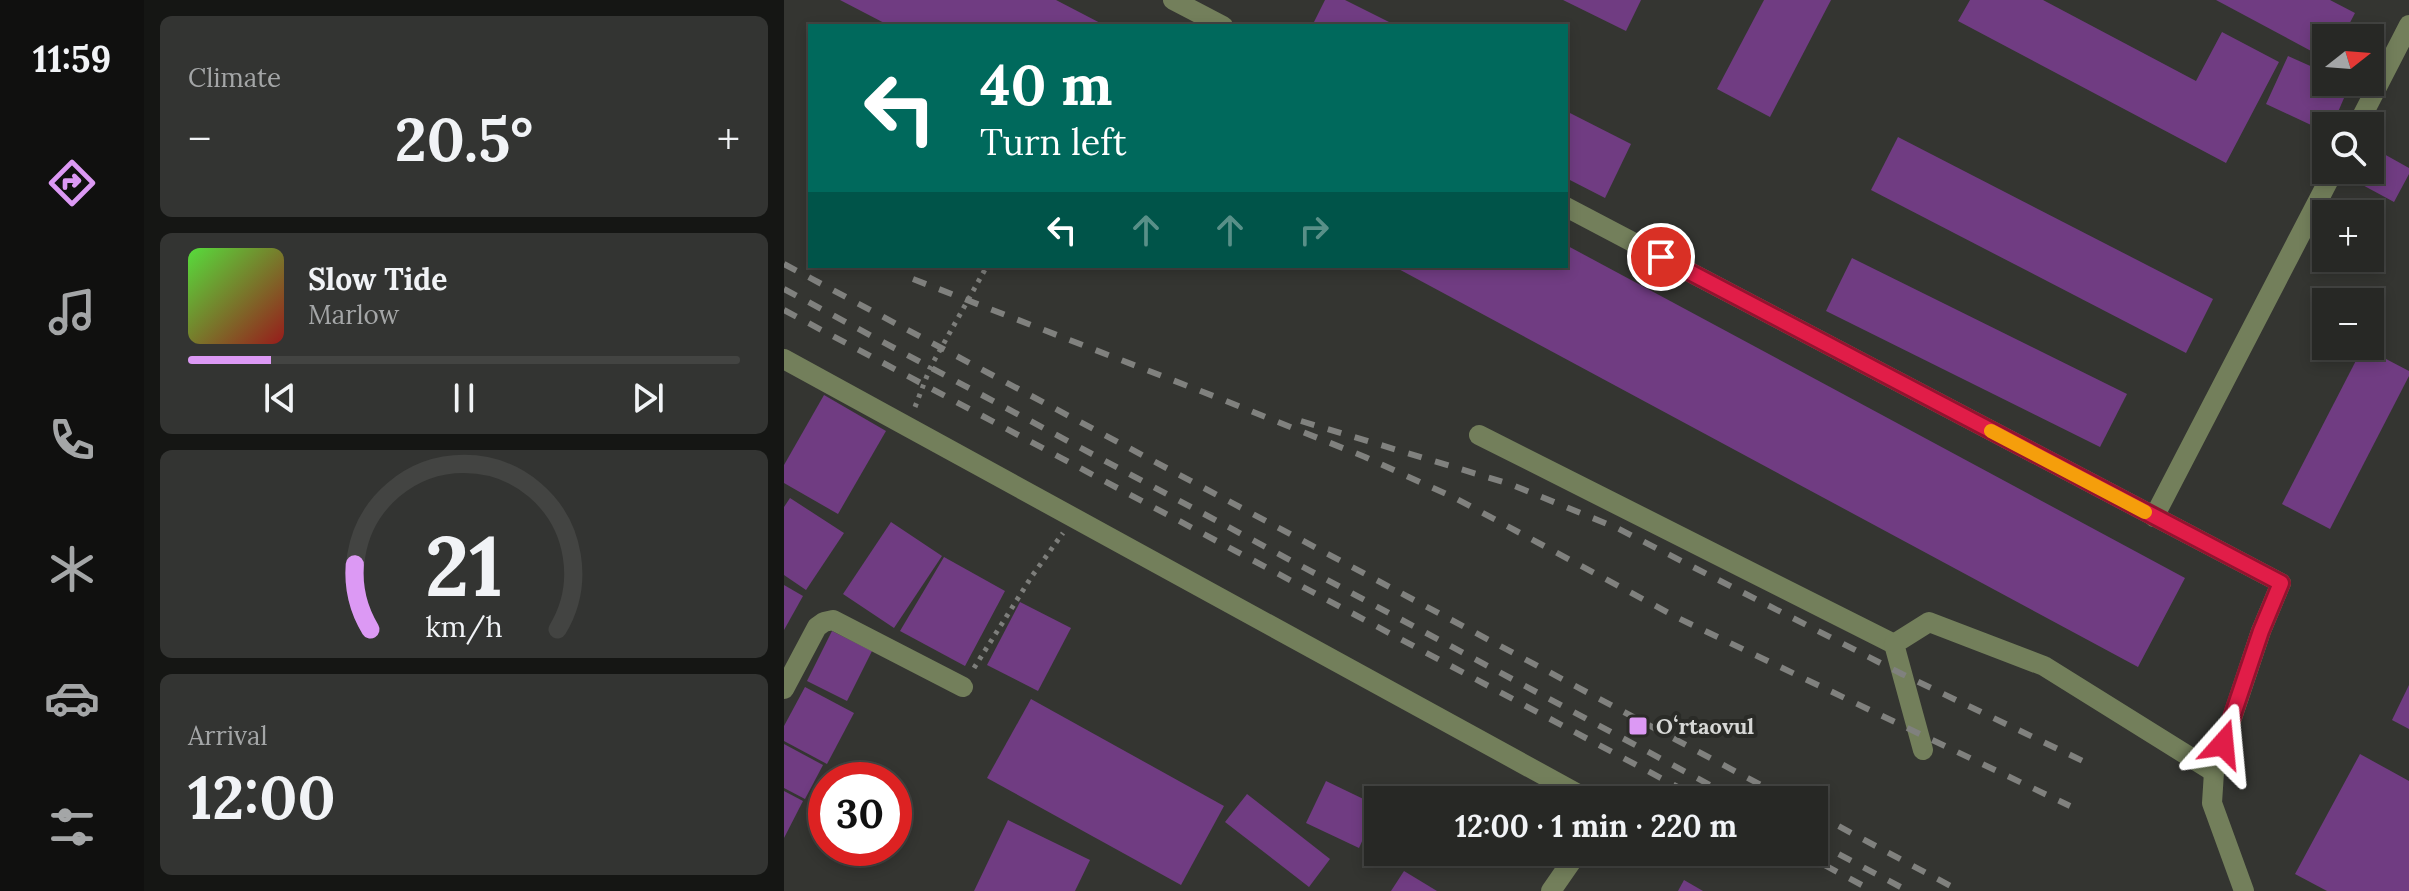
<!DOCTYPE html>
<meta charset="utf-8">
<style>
:root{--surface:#272825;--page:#333432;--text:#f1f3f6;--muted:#a4a6a7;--line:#434442;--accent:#dc99f4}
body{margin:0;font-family:Lora,serif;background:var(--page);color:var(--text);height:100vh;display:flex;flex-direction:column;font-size:30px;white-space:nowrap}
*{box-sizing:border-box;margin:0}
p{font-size:26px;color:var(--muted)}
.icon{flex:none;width:44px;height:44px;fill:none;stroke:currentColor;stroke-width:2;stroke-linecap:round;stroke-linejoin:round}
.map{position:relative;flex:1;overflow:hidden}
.details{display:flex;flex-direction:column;gap:16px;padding:16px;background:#151614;width:640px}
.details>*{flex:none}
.guide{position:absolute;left:24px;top:24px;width:760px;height:244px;border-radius:0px;box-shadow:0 4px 12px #0003,0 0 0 2px var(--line);background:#00695c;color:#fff;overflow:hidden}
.needle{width:52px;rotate:73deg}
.tools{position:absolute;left:1528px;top:24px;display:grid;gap:16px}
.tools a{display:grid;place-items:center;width:72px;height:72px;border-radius:0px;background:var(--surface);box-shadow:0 4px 12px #0003,0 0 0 2px var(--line);font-size:40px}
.speed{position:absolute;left:24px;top:762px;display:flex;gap:16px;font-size:40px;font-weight:700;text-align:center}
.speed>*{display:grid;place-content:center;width:104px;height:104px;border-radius:50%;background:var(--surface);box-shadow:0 4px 12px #0003,0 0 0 2px var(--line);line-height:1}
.speed .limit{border:12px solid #d22;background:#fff;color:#111}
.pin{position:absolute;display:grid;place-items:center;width:68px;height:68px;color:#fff;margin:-34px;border:4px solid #fff;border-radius:50%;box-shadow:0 2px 8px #0007}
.me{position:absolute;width:88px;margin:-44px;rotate:18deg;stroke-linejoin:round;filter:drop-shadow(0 0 6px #0008)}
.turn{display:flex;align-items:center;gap:28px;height:168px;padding:0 40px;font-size:36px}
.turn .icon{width:104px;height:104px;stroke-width:2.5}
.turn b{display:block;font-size:56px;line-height:68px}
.lanes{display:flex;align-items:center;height:76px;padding:0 40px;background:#0003;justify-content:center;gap:40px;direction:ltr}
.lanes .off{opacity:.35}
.big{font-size:60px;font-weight:700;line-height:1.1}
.details .tile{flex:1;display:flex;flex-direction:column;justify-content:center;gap:12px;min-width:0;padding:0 28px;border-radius:12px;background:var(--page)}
.details .dial{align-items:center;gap:0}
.dial svg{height:208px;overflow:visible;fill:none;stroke:var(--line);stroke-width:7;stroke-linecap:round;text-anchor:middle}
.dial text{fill:var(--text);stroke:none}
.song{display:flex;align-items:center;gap:24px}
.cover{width:96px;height:96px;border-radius:12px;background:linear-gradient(135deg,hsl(110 70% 55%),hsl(0 70% 35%))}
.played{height:8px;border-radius:4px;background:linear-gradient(90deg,var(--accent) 15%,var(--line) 15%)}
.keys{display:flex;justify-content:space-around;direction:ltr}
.heat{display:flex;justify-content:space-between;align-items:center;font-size:44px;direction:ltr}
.trip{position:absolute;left:580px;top:786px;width:464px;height:80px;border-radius:0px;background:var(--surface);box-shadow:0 4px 12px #0003,0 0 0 2px var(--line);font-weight:700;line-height:80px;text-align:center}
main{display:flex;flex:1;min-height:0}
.tab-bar{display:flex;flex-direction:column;width:144px;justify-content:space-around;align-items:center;background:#10100f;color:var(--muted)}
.tab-bar .icon{width:56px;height:56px}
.tab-bar .selected{color:var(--accent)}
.tab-bar b{font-size:36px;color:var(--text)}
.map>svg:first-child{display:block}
.building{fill:#703c82}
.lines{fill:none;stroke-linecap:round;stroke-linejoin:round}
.path{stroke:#7d7e7b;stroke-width:5;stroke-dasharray:4 6;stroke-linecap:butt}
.minor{stroke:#737f5b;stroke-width:20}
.rail{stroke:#80817e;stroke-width:6;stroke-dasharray:14 14;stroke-linecap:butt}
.route-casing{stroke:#92132f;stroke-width:20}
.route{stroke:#e11d48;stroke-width:14}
.slow{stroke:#f59e0b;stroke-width:14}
.poi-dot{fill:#dc99f4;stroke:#2a2b27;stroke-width:3}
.labels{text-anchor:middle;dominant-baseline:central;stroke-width:8;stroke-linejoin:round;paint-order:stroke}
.poi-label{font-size:22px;font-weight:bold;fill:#d6d7d5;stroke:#2a2b27;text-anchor:start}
</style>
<main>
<nav class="tab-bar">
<b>11:59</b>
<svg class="icon selected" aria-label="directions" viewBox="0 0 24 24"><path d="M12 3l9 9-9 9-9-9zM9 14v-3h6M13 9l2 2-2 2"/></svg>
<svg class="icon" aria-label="music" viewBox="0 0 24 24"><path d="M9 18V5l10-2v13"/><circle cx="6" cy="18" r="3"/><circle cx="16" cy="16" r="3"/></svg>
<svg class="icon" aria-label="phone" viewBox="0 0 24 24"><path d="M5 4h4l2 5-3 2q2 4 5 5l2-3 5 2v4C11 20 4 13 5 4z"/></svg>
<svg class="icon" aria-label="climate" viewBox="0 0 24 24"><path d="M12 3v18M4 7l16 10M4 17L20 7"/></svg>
<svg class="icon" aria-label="car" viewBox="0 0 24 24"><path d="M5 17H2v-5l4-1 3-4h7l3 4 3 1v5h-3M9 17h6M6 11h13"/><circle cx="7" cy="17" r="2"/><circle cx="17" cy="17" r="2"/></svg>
<svg class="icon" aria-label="filters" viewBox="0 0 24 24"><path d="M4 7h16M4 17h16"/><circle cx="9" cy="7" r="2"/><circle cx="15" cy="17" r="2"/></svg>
</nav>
<section class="details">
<div class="tile"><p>Climate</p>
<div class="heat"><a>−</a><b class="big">20.5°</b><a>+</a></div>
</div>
<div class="tile">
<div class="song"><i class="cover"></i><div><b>Slow Tide</b><p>Marlow</p></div></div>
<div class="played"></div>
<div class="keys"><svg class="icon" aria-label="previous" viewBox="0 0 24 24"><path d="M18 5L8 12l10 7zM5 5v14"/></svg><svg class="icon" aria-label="pause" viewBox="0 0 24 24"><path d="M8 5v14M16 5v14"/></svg><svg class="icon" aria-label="next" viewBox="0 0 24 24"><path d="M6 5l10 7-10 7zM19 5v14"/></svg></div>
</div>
<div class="tile dial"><svg viewBox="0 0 100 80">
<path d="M14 69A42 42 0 1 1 86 69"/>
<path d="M14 69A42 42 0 0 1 8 44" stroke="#dc99f4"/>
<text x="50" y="56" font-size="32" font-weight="700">21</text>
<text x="50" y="72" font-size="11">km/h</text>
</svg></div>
<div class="tile"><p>Arrival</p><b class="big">12:00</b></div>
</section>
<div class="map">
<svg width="1625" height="891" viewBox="0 0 1625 891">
<rect width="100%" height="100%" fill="#343531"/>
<!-- building -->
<g class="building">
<path d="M56,0H272L322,26H106Z"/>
<path d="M541,0H561L613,26H528Z"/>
<path d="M779,0H857L842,31Z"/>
<path d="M980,0H1047L986,117L933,89Z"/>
<path d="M1186,0H1259L1412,81L1438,32L1495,62L1442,163L1174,21Z"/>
<path d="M1432,0H1546L1571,13L1558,38H1542V59Z"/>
<path d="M1504,56L1542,73V82L1566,84L1548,126H1542V132L1482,104Z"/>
<path d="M782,111L847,144L821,198L782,178Z"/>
<path d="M1114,137L1429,299L1402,353L1087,190Z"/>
<path d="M1591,149L1625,168V174L1610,202L1573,182L1579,170H1586V157Z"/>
<path d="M782,245L1401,578L1354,667L609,266H782Z"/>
<path d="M1068,258L1343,394L1316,447L1042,311Z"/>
<path d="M1579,347L1625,371V376L1546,529L1498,504Z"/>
<path d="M40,395L102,431L54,514L0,483V465Z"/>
<path d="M6,498L60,533L22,590L0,575V507Z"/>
<path d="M107,522L158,556L110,628L59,594Z"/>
<path d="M160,557L221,591L181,666L116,631Z"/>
<path d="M0,585L19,596L0,630Z"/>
<path d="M236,602L287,628L254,691L203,665Z"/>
<path d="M48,631L88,651L63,701L23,681Z"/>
<path d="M1625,685V729L1608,720Z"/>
<path d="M21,687L70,713L43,764L0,741V726Z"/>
<path d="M247,699L440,806L397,885L203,778Z"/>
<path d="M0,744L39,765L21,799L0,788Z"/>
<path d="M1576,754L1625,781V891H1543L1511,874Z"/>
<path d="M542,781L594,806L575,848L522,823Z"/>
<path d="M0,791L19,801L0,838Z"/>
<path d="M463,794L546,859L525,887L441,822Z"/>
<path d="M224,820L306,860L291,891H190Z"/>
<path d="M620,871L653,891H607Z"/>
<path d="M900,880L919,891H894Z"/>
</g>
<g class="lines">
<!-- path -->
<g class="path">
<path d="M131,407L146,368L203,266"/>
<path d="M190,668L248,576L279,533"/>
</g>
<!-- minor -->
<g class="minor">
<path d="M389,0L439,26"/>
<path d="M1573,126L1625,25"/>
<path d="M782,207L1497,583L1477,631L1430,772L1428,803L1460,891"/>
<path d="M0,359L805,800"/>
<path d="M695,435L1110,644"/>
<path d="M1370,517L1550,170"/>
<path d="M0,689L33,627L40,622L49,620L179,687"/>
<path d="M1139,750L1110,644L1145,622L1260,666L1430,772"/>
<path d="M767,891L794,852"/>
</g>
<!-- rail -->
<g class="rail">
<path d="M0,264L1005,800"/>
<path d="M129,279L432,397L581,457L671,498L894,618L1286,806"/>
<path d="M0,289L954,800"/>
<path d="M0,310L918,800"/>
<path d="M517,421L726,484L833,528L1118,674L1305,764"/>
<path d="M1030,813L1176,891"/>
<path d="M1030,841L1124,891"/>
<path d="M1016,852L1089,891"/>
</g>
</g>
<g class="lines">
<!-- route casing -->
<g class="route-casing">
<path id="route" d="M877,257L1497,583L1477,631L1439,744"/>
</g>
<!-- route -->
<use href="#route" class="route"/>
<!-- slow -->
<path class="slow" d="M1207,431L1361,512"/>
</g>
<!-- markers -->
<rect class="poi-dot" x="844" y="716" width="20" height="20" rx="4"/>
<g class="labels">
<!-- poi labels -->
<g class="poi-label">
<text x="872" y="726">Oʻrtaovul</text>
</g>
</g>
</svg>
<div class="tools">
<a><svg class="needle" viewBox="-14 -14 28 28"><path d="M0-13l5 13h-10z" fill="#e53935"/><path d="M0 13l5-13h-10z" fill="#a4a6a7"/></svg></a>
<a><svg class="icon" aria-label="search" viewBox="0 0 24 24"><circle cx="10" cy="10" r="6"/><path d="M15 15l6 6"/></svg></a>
<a>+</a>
<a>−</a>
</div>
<div class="speed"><div class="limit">30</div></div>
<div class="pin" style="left:877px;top:257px;background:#d93025"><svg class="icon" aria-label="arrive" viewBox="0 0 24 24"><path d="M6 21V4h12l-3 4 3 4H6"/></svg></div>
<svg class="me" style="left:1439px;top:744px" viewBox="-20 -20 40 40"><path d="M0-17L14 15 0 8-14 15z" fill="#e11d48" stroke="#fff" stroke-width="4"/></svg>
<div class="trip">12:00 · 1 min · 220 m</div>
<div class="guide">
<div class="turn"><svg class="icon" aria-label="left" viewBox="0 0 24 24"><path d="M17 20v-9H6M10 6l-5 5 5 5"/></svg><div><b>40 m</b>Turn left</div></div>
<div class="lanes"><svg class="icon" aria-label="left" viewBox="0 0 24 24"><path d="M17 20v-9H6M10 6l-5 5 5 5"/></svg><svg class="icon off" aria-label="ahead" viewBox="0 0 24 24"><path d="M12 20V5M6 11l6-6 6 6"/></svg><svg class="icon off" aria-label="ahead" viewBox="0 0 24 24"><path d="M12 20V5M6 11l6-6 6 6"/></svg><svg class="icon off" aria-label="right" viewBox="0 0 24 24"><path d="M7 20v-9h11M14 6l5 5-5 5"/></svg></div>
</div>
</div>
</main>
